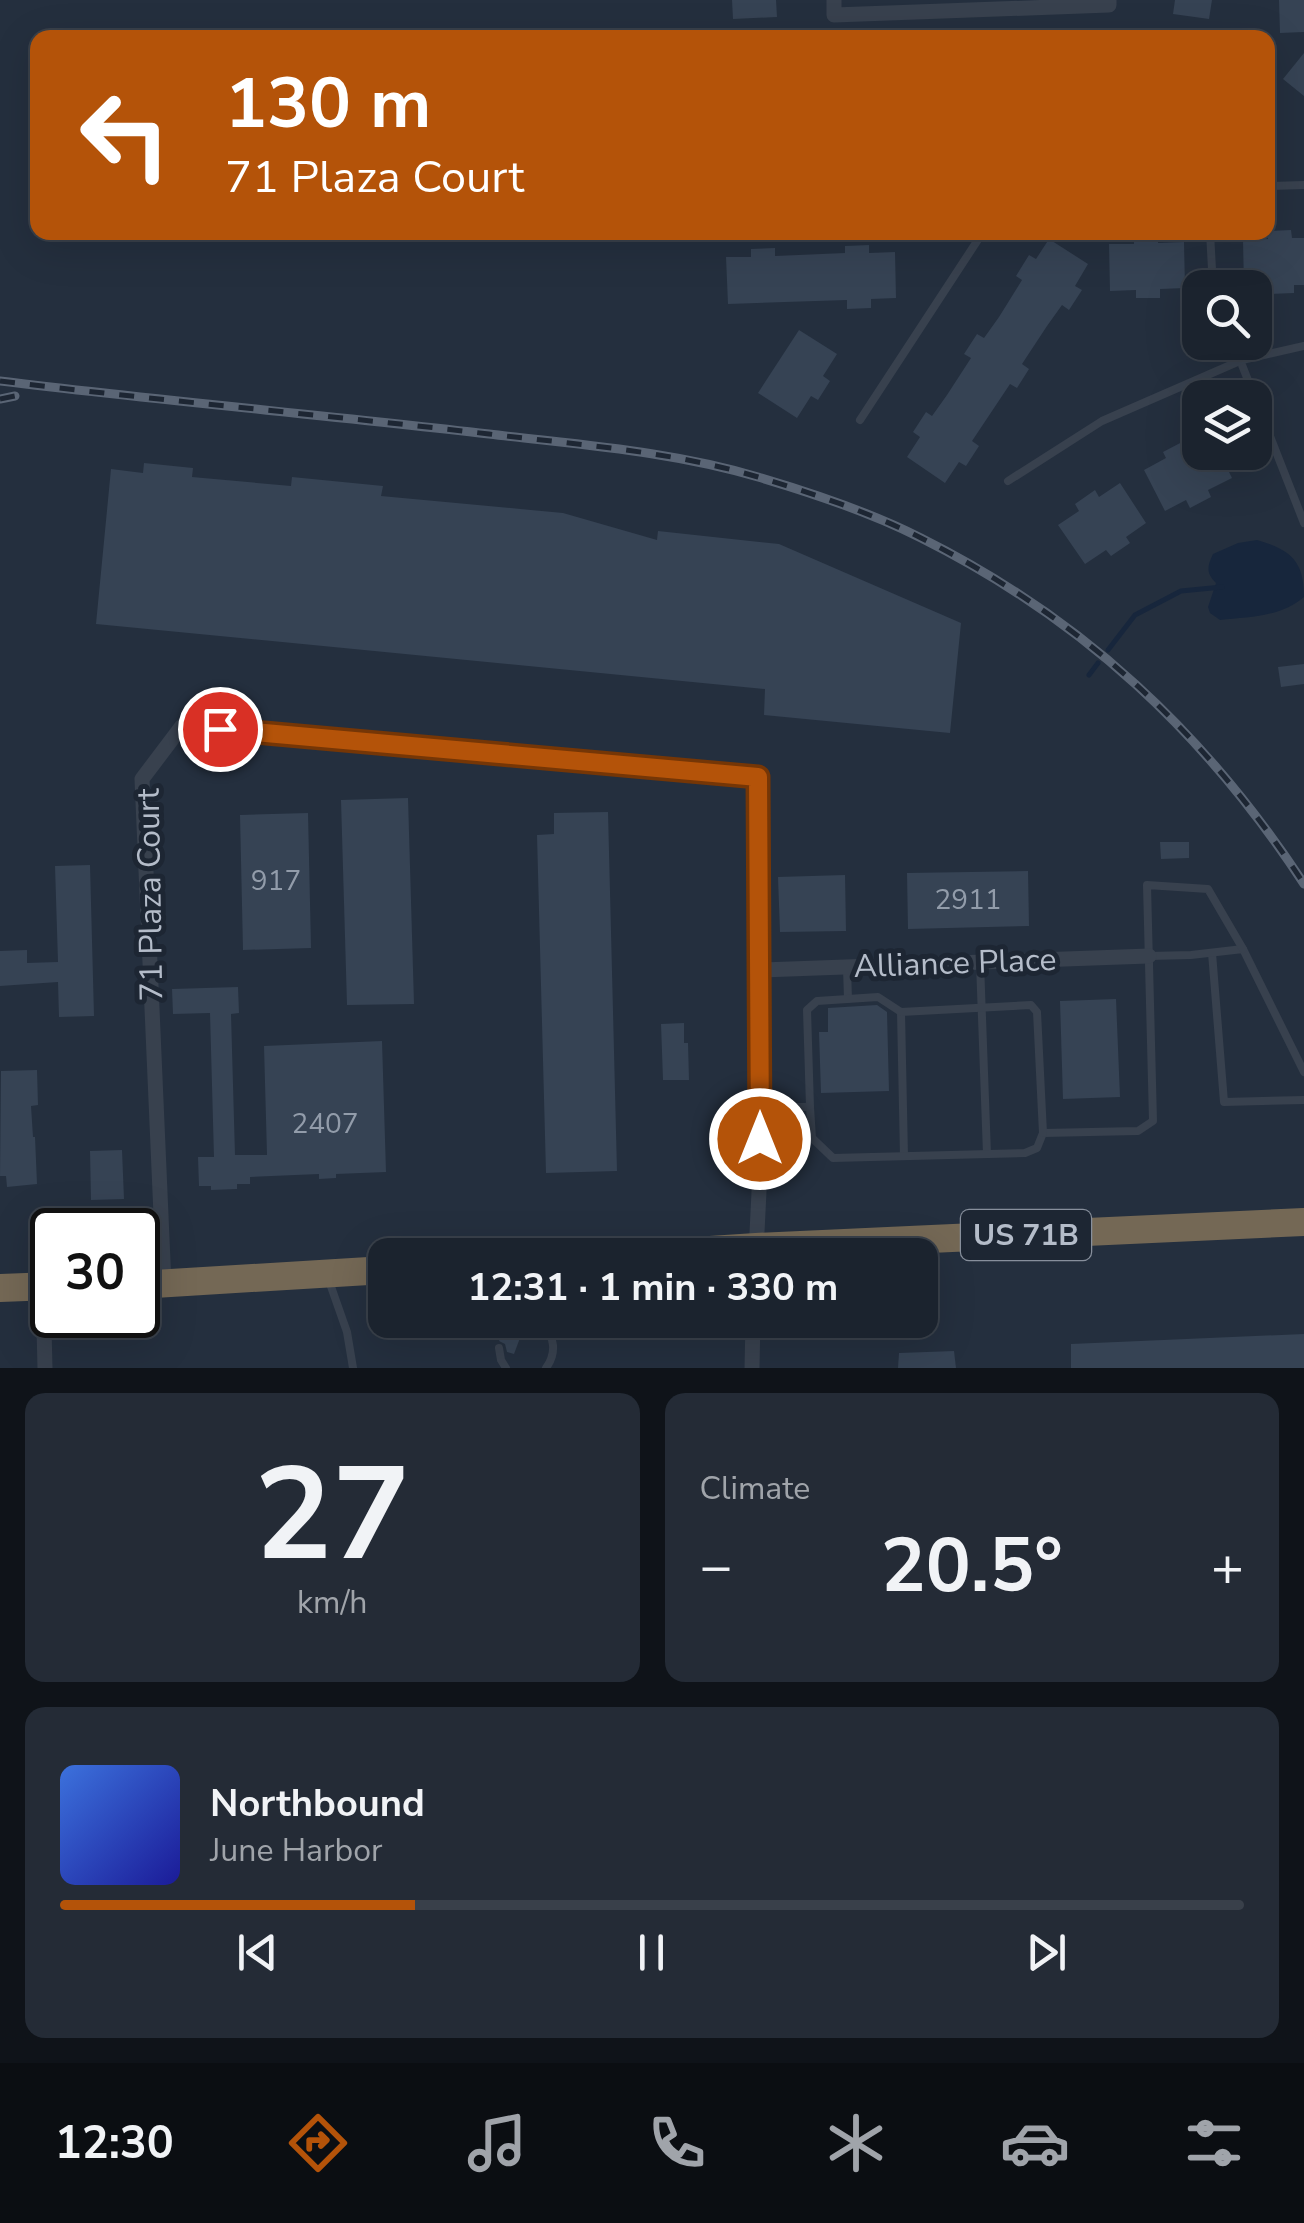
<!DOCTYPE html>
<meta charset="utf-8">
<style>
:root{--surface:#1b232e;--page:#242b36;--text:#f1f3f6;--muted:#a0a4aa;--line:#39404a;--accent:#b45309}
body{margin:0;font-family:"Nunito Sans",sans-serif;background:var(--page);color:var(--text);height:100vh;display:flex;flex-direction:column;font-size:38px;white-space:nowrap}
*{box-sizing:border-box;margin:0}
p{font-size:32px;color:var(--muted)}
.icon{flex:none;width:55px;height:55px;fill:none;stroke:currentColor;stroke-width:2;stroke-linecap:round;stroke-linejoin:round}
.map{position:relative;height:1368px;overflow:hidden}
.panel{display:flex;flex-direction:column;gap:25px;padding:25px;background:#0f1319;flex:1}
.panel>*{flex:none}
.banner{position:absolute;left:30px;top:30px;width:1245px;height:210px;border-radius:20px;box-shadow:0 10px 40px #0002,0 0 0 2px var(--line);background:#b45309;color:#fff;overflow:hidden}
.controls{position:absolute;left:1182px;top:270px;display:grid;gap:20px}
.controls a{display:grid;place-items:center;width:90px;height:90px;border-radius:20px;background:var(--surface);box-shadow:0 10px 40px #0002,0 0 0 2px var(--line);font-size:50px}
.speed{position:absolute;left:30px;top:1208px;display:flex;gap:20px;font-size:50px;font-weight:700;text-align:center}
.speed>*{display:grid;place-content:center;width:130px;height:130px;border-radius:50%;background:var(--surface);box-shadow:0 10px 40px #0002,0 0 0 2px var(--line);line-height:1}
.speed .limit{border:5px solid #111;border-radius:15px;background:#fff;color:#111}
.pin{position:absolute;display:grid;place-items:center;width:85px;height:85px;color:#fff;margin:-42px;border:5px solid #fff;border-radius:50%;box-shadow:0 2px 10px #0007}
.me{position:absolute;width:110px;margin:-55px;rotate:0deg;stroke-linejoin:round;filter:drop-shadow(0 0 8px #0008)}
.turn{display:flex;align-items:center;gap:35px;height:210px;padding:0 30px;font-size:45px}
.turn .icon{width:130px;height:130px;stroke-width:2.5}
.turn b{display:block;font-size:70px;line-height:85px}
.big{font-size:75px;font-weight:700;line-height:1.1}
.panel .widget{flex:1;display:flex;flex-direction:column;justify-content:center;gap:15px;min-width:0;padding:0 35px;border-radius:20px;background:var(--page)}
.panel .dial{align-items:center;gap:0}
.dial b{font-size:130px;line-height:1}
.song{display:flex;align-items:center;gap:30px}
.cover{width:120px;height:120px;border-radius:15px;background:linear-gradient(135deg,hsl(220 70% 55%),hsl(240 70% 35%))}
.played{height:10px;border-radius:5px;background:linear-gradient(90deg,var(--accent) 30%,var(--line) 30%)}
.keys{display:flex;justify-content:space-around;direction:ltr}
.heat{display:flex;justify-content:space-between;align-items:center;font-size:55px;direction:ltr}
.panel .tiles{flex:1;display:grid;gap:25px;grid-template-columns:1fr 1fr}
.widget:last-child{grid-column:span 2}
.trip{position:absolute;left:368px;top:1238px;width:570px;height:100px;border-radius:20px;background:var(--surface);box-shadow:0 10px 40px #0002,0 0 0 2px var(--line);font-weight:700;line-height:100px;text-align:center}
.tab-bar{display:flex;height:160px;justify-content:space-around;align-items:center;background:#0b0e12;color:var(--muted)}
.tab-bar .icon{width:70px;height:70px}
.tab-bar .current{color:var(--accent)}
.tab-bar b{font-size:45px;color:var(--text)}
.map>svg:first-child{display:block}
.water{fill:#17263c}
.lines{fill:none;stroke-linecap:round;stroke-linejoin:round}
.stream{stroke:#17263c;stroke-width:5}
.building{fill:#364354}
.lane{stroke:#38414e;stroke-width:8}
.street{stroke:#38414e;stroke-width:15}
.highway{stroke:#746855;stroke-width:28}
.rail-casing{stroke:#5a6575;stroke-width:9}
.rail{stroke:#1d2633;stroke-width:5;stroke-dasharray:15;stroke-linecap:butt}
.route-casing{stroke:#753606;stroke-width:25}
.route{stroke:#b45309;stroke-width:18}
.labels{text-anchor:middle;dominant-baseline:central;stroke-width:10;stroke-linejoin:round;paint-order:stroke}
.number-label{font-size:28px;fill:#929caa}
.shield{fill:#1d2633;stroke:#878f9c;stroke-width:2.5}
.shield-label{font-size:30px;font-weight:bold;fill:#b4bcc9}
.street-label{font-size:32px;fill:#b4bcc9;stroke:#1d2633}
</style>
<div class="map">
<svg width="1304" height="1368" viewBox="0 0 1304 1368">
<rect width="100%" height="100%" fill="#242f3e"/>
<!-- water -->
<path class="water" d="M1257,540C1291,550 1304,561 1304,597C1281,617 1249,617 1220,620L1210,613L1208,607L1216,583C1206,573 1207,567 1213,554L1238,543Z"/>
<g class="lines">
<!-- stream -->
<g class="stream">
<path d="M1108,650L1135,615L1181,591L1222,587"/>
<path d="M1089,675L1098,663"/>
</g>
</g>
<!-- building -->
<g class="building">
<path d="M732,0H776L777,17L733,19Z"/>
<path d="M1175,0H1212L1209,19L1173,14Z"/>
<path d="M1279,0H1304V32L1280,33Z"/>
<path d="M1304,53V96L1283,79Z"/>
<path d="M1291,230L1292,238H1304V285H1294V293L1270,294V286L1244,287L1243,240L1268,239V231Z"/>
<path d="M1134,235H1158V243L1184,242L1185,288L1160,289V298H1136V290L1110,291L1109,244H1134Z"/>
<path d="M1049,239L1088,264L1075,286L1082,290L1069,310L1062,305L1047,326L1022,364L1029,369L1017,388L1010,384L972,441L979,446L966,466L959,462L945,483L907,457L920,437L913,432L926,412L932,416L947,395L971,358L964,354L977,334L984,338L999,317L1022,280L1016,276L1029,255L1036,259Z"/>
<path d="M869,245V253L895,252L896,298L871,299V308L847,309V300L728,304L726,257H751V249L775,248V256L845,253V246Z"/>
<path d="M799,330L837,354L823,376L830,381L818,400L811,396L797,418L758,393Z"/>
<path d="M1184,441L1188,448L1200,442V452H1219L1232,478L1208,490L1211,497L1190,508L1186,500L1165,511L1144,470L1166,458L1163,452Z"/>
<path d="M144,463L193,468L192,477L291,486L292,477L383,486L381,496L563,513L657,540L658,531L779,544L961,623L950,733L764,715L765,689L96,624L111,469L143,473Z"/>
<path d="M1120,483L1146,523L1126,537L1130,543L1111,556L1106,550L1085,564L1058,525L1079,511L1075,504L1095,490L1099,497Z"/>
<path d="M1304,664V684L1281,687L1278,667Z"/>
<path d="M408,798L414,1004L347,1005L341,800Z"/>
<path d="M608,812L617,1171L546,1173L537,835L554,834V813Z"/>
<path d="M308,813L311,948L243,950L240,815Z"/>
<path d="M1160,842H1189V858L1161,859Z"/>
<path d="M90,865L94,1016L59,1017L58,982L0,986V951L27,950V963L58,962L55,866Z"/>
<path d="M1028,871L1029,926L908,929L907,873Z"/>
<path d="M845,875L846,931L780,932L778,877Z"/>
<path d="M238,987L239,1013L231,1014L235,1155H267L264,1046L382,1041L386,1172L336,1174V1178L319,1179V1174L250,1177V1184H237V1189L211,1190V1186H199L198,1157H214L210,1013L173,1014L172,989Z"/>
<path d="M1116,999L1120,1097L1063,1099L1060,1001Z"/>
<path d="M877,1005L887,1012L889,1091L821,1093L819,1032H828V1008Z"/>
<path d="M684,1023V1043H688L689,1080H663L661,1024Z"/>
<path d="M37,1070L38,1105L31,1106L33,1137H35L37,1184L7,1187L6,1176H0L1,1071Z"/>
<path d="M122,1150L124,1199L91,1200L90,1151Z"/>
<path d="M1304,1334V1368H1071V1344Z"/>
<path d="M513,1335L520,1338L514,1354L507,1352L505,1344L499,1341L500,1338L506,1339Z"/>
<path d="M954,1351L956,1368H898L899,1353Z"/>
</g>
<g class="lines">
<!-- lane -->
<g class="lane">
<path d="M1268,186L1304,185"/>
<path d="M1210,232L1213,288"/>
<path d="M1233,342L1304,523"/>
<path d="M860,420L983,232"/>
<path d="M1008,481L1102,421L1242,360L1304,346"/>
<path d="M1212,953L1224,1102L1304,1100"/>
<path d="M1149,956L1191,955L1243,949L1304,1072"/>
<path d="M980,963L987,1154"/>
<path d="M847,968L848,999"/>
<path d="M901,1012L904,1156"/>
<path d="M760,1107H810L812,1138L833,1158L1025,1153L1037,1148L1043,1133L1138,1131L1153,1121L1147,885L1208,889L1243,949"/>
<path d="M810,1107L807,1010L817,1001L878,997L901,1012L1031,1005L1037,1012L1043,1133"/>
<path d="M328,1278L347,1332L353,1368"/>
<path d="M504,1332C531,1303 569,1336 546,1368"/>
<path d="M499,1348L501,1360L506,1368"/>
</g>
<!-- street -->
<g class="street">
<path d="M834,0V15L1109,5V0"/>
<path d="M761,970L1149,956"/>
<path d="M164,1284L142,779L182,726L758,777L760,1171L756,1253"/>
<path d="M43,1287L45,1368"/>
<path d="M752,1368L753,1320"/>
</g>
<!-- highway -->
<g class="highway">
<path d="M634,1255L756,1247L1304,1222"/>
<path d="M138,1285L385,1270"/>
<path d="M0,1288L52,1286"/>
</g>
<!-- rail casing -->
<g class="rail-casing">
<g id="rail">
<path d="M0,381C163,401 326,415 489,434C580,445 671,451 758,477C809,492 874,514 921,538C1083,619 1205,733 1304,884"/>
<path d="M0,399L15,396"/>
</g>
</g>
<!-- rail -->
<use href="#rail" class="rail"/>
</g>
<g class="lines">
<!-- route casing -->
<g class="route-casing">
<path id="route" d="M220,729L758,777L760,1139"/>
</g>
<!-- route -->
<use href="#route" class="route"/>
</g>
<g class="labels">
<!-- number labels -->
<g class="number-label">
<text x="276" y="881">917</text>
<text x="968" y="900">2911</text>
<text x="325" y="1124">2407</text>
</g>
<!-- shield labels -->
<rect class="shield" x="961" y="1210" width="130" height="50" rx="8"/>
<g class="shield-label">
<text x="1026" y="1235">US 71B</text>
</g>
<!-- street labels -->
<g class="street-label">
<text transform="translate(150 895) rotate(-91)">71 Plaza Court</text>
<text transform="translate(955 963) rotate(-2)">Alliance Place</text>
</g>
</g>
</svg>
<div class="controls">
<a><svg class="icon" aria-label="search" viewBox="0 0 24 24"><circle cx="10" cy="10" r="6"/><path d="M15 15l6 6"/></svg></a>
<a><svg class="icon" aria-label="layers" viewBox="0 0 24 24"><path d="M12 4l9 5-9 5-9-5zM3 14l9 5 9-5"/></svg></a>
</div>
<div class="speed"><div class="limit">30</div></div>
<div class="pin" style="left:220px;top:729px;background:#d93025"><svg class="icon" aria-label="arrive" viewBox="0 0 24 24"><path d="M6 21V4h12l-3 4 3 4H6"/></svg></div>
<svg class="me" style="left:760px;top:1139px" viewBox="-20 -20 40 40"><circle r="17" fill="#b45309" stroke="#fff" stroke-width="3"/><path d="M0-11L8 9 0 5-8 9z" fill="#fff"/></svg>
<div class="trip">12:31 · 1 min · 330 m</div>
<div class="banner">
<div class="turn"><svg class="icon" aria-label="left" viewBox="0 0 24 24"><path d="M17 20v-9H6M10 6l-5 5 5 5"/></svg><div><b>130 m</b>71 Plaza Court</div></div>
</div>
</div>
<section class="panel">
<div class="tiles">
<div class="widget dial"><b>27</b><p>km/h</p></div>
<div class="widget"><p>Climate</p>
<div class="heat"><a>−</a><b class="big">20.5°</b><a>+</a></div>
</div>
<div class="widget">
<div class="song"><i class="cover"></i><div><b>Northbound</b><p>June Harbor</p></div></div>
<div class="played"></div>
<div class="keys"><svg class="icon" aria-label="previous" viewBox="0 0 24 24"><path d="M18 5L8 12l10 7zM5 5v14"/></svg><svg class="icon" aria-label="pause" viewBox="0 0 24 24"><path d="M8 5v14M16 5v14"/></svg><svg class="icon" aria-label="next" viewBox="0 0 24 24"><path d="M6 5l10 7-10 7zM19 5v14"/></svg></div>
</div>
</div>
</section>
<nav class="tab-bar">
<b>12:30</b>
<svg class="icon current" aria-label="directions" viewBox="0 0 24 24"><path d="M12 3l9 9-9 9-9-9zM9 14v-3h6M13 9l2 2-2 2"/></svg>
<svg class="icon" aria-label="music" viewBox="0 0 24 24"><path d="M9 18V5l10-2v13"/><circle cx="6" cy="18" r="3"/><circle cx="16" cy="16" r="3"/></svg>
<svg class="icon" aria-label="phone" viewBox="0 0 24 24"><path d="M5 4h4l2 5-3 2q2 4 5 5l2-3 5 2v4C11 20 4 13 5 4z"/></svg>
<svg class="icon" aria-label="climate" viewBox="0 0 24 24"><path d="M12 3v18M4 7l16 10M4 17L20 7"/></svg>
<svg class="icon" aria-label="car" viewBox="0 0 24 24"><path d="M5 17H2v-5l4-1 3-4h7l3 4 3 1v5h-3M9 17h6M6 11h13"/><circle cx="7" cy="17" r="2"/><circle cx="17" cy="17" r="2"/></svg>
<svg class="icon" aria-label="filters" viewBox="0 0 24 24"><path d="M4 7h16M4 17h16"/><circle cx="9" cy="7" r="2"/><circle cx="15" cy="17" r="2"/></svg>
</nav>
